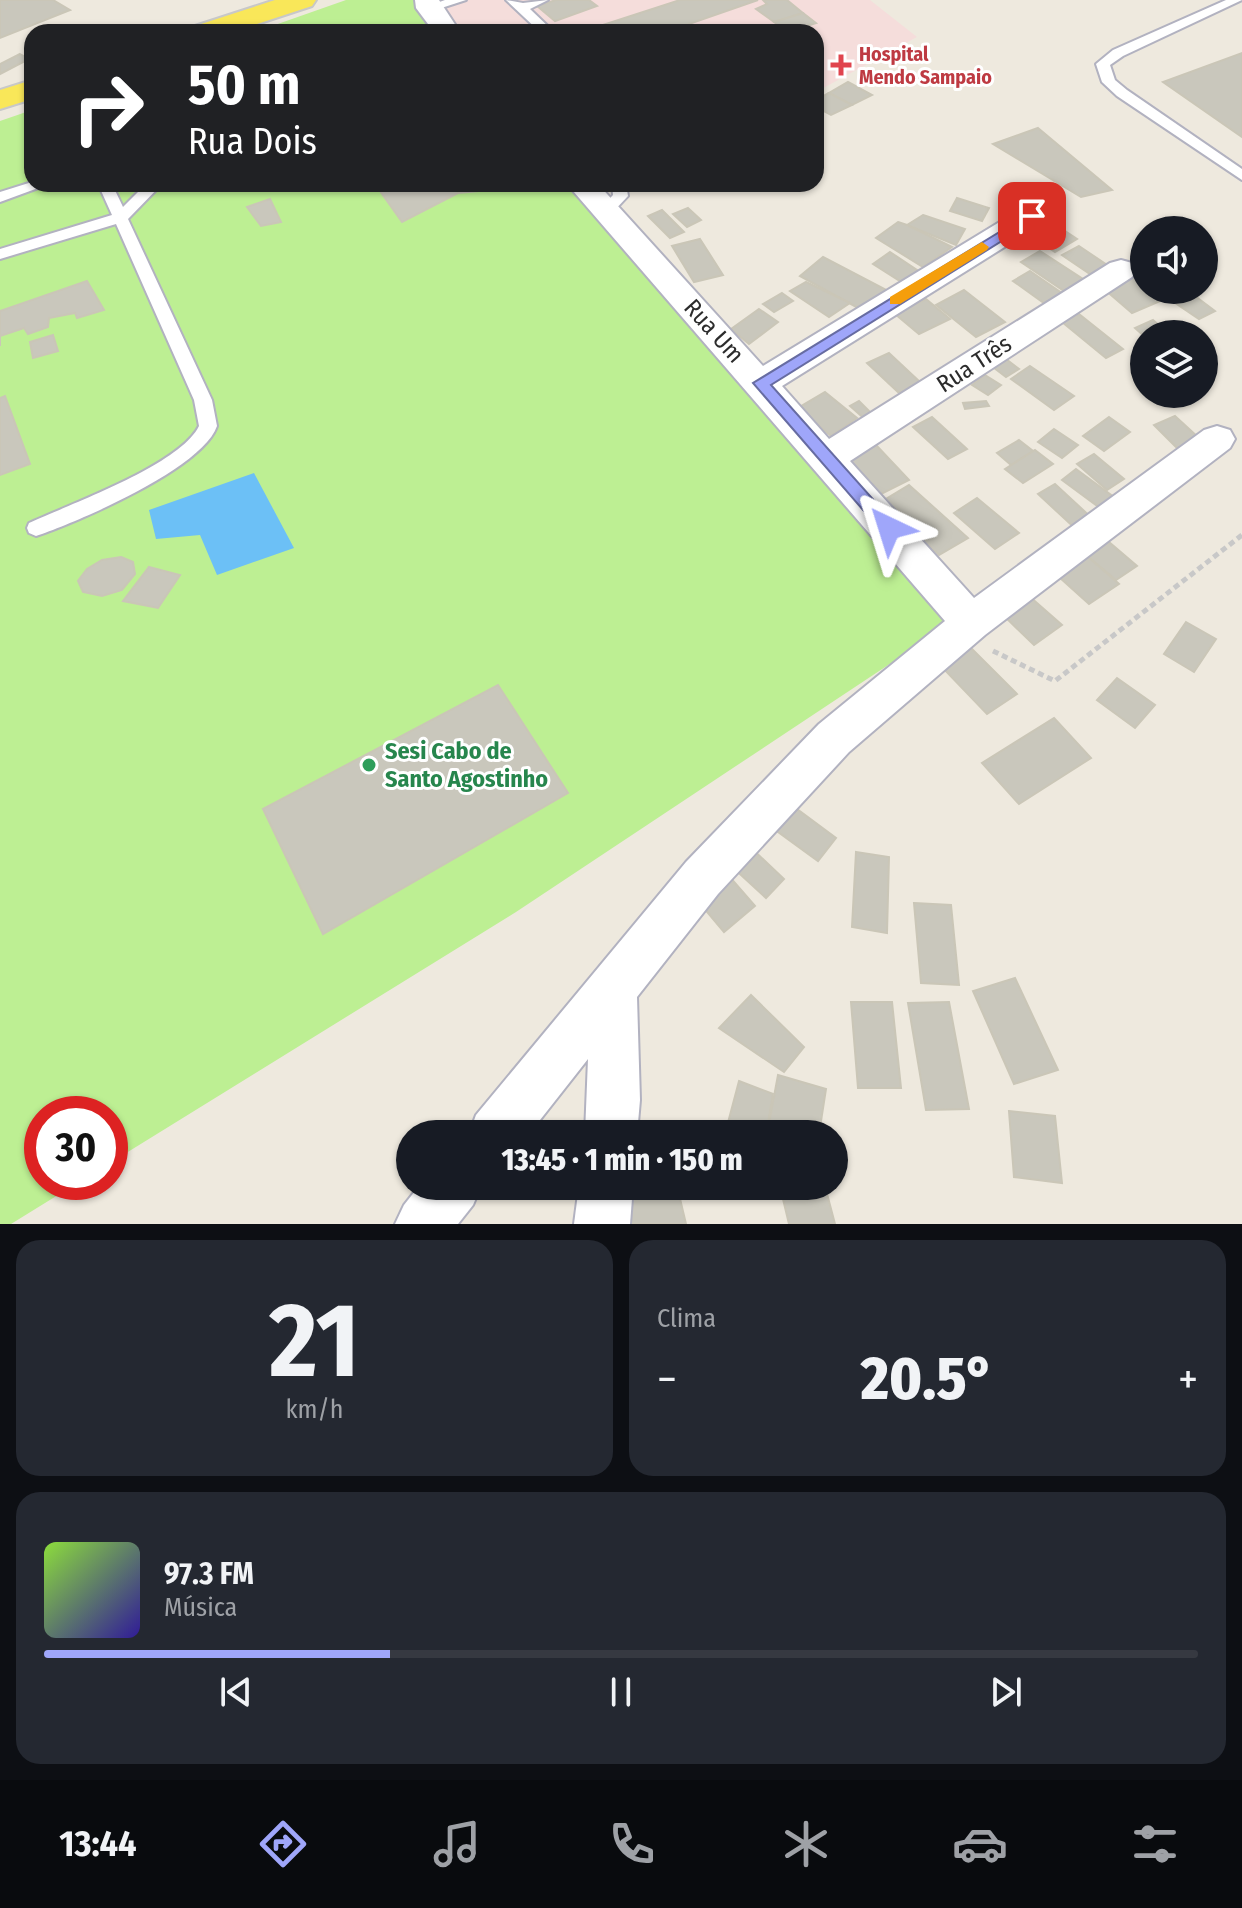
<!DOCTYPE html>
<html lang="pt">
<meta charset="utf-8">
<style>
:root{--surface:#171b24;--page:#242831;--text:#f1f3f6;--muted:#9ea1a6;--line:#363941;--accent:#9fa6fa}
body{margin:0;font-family:"Fira Sans Condensed",sans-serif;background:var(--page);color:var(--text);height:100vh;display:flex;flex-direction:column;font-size:30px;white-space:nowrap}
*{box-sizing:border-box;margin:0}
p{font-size:26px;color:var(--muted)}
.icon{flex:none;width:44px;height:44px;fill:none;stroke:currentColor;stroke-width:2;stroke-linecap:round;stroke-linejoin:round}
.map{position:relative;height:1224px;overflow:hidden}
.drawer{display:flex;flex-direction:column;gap:16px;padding:16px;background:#0d0f14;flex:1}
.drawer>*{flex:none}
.hud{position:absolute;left:24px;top:24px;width:800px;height:168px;border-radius:24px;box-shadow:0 2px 6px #0004;background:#202124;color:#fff;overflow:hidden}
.tools{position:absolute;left:1130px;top:216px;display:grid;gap:16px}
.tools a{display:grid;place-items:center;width:88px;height:88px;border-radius:50%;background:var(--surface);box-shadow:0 2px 6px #0004;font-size:40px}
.speed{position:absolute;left:24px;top:1096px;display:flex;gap:16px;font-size:40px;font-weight:700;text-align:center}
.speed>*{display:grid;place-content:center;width:104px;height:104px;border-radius:50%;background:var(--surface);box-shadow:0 2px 6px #0004;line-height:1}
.speed .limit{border:12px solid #d22;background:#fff;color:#111}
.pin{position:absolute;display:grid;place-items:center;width:68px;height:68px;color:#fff;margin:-34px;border-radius:16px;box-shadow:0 4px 12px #0006}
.me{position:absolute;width:88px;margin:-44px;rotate:319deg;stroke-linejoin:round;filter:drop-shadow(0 0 6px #0008)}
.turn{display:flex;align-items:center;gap:28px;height:168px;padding:0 32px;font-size:36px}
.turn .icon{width:104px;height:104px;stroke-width:2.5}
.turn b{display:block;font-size:56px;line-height:68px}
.big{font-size:60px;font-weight:800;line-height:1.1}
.drawer .tile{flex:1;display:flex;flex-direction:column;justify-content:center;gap:12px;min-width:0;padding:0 28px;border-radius:24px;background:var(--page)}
.drawer .dial{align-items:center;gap:0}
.dial b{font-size:104px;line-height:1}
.song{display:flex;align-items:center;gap:24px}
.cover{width:96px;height:96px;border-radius:12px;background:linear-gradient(135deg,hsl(90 70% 55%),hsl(250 70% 35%))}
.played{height:8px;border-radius:4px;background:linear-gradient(90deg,var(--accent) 30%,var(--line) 30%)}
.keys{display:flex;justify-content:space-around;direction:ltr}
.heat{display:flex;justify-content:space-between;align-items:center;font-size:44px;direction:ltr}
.drawer .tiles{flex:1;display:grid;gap:16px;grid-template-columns:1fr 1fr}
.tile:last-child{grid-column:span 2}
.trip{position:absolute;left:396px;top:1120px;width:452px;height:80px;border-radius:40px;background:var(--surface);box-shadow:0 2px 6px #0004;font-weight:800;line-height:80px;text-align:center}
.tab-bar{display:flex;height:128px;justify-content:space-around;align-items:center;background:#090b0e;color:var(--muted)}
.tab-bar .icon{width:56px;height:56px}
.tab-bar .on{color:var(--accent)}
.tab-bar b{font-size:36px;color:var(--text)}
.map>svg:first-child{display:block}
.medical{fill:#f5dddb}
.pitch{fill:#bdef93}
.water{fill:#6cc0f6}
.building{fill:#c9c7bc;stroke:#cac6b7;stroke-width:2}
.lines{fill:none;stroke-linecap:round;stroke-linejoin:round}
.service-casing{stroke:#b2b2c0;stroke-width:4}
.minor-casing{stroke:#b2b2c0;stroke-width:4}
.primary-casing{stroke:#c8c8c8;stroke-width:4}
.path{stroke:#c8c8c8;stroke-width:5;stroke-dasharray:6 4;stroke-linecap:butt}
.service{fill:#fff;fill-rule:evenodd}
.minor{fill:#fff;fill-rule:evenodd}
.primary{fill:#f9e759;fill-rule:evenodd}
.route{fill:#9fa6fa;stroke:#676ca2;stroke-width:2}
.slow{fill:#f59e0b}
.health-dot{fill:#e0444e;stroke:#fff;stroke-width:3}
.leisure-dot{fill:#2e9e5b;stroke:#fff;stroke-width:3}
.labels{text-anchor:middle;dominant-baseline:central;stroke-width:6;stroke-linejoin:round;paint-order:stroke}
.far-health-label{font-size:20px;font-weight:bold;fill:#be3a42;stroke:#fff;text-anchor:start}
.street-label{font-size:24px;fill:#2c2c2c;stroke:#fff}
.leisure-label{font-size:24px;font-weight:bold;fill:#27864d;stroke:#fff;text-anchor:start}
</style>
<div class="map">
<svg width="1242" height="1224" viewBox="0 0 1242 1224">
<rect width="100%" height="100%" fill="#eee9de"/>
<!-- medical -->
<path class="medical" d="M437,0H870L917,37L816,92V32H460L440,12Z"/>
<!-- pitch -->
<g class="pitch">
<path d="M346,0H417L445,32H255Z"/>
<path d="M32,110V184H578L959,618L516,912L110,1163V1114H42V1182H79L11,1224H0V121Z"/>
</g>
<!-- water -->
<path class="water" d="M254,473L294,548L217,575L200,535L156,539L149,510Z"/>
<!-- building -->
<g class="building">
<path d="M0,0H53L70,10L0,38Z"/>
<path d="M556,0H589L597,6L555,21L537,6Z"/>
<path d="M680,0H758L666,32H603L597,27Z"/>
<path d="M763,0H787L803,13L774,22L756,9L767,4Z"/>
<path d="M803,13L816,23L787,32L774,22Z"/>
<path d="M1242,53V137L1163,82Z"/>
<path d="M20,54L29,59L0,74V64Z"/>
<path d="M848,82L872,95L852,105L829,93Z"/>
<path d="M829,93L852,105L831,115L816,107V100Z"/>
<path d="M1038,128L1112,190L1081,197L993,144Z"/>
<path d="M375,184H531L532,186L458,193L402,222Z"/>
<path d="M957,198L989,208L982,221L950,211Z"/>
<path d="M270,199L281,222L261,226L247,207Z"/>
<path d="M688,208L701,220L687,227L673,214Z"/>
<path d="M662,210L684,232L670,238L648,216Z"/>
<path d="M923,215L965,229L956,245L907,225Z"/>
<path d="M1050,221L1077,239L1055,252L1028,234Z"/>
<path d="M898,222L907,225L952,247L923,267L876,238Z"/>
<path d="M700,239L723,275L694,282L672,246Z"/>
<path d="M1079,246L1107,265L1090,274L1062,255Z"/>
<path d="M1040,251L1083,279L1064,291L1021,262Z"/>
<path d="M890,252L920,272L903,283L873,264Z"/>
<path d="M823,257L892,293L869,314L800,276Z"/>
<path d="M1030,271L1066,296L1048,306L1013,281Z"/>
<path d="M1136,275L1144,281V290H1155L1165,299L1132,313L1103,288Z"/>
<path d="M87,281L104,310L77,318L75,313L49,318L48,327L28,334L24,328L0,336V346V311Z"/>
<path d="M806,282L850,303L829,317L790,291Z"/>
<path d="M964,290L1005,322L976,337L936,305Z"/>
<path d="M1156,290H1187L1215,311L1199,319Z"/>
<path d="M782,293L793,301L774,312L763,304Z"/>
<path d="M926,299L950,319L919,334L895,314Z"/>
<path d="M759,309L778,322L749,344L731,329Z"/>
<path d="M1079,314L1123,349L1106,358L1062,322Z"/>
<path d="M1153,320L1168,333L1144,336L1135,328Z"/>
<path d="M53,335L58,351L33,358L30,342Z"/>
<path d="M889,353L920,382L899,393L867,363Z"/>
<path d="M1006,359L1019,369L1006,377L993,367Z"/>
<path d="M1030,366L1074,396L1054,410L1011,379Z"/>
<path d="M985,375L1001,385L988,395L972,385Z"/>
<path d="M825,392L857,418L831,436L798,408Z"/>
<path d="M5,396L30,464L0,475V398Z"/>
<path d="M859,401L875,417L867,421L850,406Z"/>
<path d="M986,401L989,406L965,409L963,403Z"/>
<path d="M1175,416L1200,439L1178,449L1154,425Z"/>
<path d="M932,417L967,449L948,459L913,427Z"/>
<path d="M1109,417L1130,432L1104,451L1083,436Z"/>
<path d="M1054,429L1078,445L1062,458L1038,442Z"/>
<path d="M1019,440L1033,451L1011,465L997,453Z"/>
<path d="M876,445L909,480L877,496L843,460Z"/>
<path d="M1035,450L1053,464L1023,483L1005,469Z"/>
<path d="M1094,454L1124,479L1107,490L1077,464Z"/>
<path d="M1076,469L1118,500L1104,511L1062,480Z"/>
<path d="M1055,484L1095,521L1078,531L1038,494Z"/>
<path d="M909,485L968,538L939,555L881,502Z"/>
<path d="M977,498L1019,533L995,549L954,513Z"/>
<path d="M1109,542L1137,566L1116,580L1087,556Z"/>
<path d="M1087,556L1119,584L1089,604L1058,576Z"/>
<path d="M121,557L133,562L135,574L122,590L102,596L83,592L78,581L87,569L102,560Z"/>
<path d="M149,567L180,575L158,608L123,601Z"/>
<path d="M1029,596L1062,625L1034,645L1002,614Z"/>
<path d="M1186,622L1216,639L1194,672L1164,654Z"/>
<path d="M968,645L1017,694L987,714L939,664Z"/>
<path d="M1117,678L1155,705L1135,728L1097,700Z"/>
<path d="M498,685L568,793L323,934L263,809Z"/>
<path d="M1054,718L1091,758L1019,804L982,763Z"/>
<path d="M793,806L836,838L818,861L774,829Z"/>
<path d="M748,845L784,879L766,898L729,864Z"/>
<path d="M856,852L889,857L887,933L852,927Z"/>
<path d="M728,875L755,906L724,932L697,900Z"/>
<path d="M914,903L951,905L959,985L921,983Z"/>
<path d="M1015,978L1058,1070L1014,1084L973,991Z"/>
<path d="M751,995L804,1047L784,1072L719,1028Z"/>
<path d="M851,1002H892L901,1088H858Z"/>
<path d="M949,1002L969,1109L926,1110L908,1003Z"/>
<path d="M778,1075L826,1089L819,1134H767Z"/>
<path d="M739,1081L773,1094L766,1134H725Z"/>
<path d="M1009,1111L1055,1116L1062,1183L1014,1177Z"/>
<path d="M664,1186H677L686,1224H617L612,1200Z"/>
<path d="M826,1190L835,1224H789L783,1199Z"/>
</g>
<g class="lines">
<!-- service casing -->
<g class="service-casing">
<g id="service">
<path d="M445,0H466L429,12L423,8Z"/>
<path d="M506,0L523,3L548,0L530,9L554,32H540Z"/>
<path d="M1226,0H1242L1123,56L1110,65L1115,80L1127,90L1242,169V180L1117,96L1102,82L1096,64L1113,50Z"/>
<path d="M32,182L49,184L0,202V192Z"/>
<path d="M98,184H112L123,207L146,184H162L128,219L212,400L217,426C203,468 78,522 36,536L29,533L27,528L29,523C70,504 180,465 199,426L194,400L116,224L0,259V249L112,215Z"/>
<path d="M612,184H626L628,196L611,214H601V208L613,195Z"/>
</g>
</g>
<!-- minor casing -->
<g class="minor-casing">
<g id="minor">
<path d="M415,0H439L460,32H434L416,8Z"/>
<path d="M567,184H598L763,366L1021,209L1032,206L1043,209L1047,216L1043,223L782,386L829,439L1110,263L1121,260L1132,263L1137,270L1132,277L850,461L974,598L1204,430L1217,426L1230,430L1235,439L1230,448L985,635L849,752L718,894L637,997L640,1100L637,1134H585L588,1059L529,1134H469L476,1115L686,862L819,724L945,621Z"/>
<path d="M419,1186H481L473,1205L458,1224H395L404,1205Z"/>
<path d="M579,1186H633L630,1224H574Z"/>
</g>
</g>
<!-- primary casing -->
<g class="primary-casing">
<g id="primary">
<path d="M275,0H316L312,6L233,32H191L195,26Z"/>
<path d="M32,80V99L0,109V90Z"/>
</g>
</g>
<!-- path -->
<path class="path" d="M993,651L1055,681L1242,535"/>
<!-- service -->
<use href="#service" class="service"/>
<!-- minor -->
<use href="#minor" class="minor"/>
<!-- primary -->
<use href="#primary" class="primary"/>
</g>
<!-- route -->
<path class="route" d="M1032,212L1039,216L1037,219L771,385L895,524L898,528L895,533H883L753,383Z"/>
<!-- slow -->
<path class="slow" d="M982,242L989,247L987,250L900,304H890V297Z"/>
<!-- markers -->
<path class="health-dot" d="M837 53h8v8h8v8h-8v8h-8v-8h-8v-8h8z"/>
<circle class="leisure-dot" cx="369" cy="765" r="8"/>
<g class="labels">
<!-- far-health labels -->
<g class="far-health-label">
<text x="859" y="54">Hospital<tspan x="859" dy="23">Mendo Sampaio</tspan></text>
</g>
<!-- street labels -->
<g class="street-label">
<text transform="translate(714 331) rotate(48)">Rua Um</text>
<text transform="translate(974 364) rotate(-33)">Rua Três</text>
</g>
<!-- leisure labels -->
<g class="leisure-label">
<text x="385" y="751">Sesi Cabo de<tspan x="385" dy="28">Santo Agostinho</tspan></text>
</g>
</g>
</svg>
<div class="tools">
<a><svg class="icon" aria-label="sound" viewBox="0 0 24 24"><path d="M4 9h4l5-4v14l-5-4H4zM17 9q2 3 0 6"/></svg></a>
<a><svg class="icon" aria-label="layers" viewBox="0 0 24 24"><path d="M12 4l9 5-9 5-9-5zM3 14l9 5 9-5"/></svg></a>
</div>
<div class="speed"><div class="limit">30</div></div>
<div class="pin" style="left:1032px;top:216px;background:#d93025"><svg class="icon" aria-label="arrive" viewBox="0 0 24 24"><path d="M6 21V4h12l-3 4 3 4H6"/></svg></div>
<svg class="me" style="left:889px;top:528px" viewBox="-20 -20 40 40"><path d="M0-17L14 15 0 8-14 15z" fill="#9fa6fa" stroke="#fff" stroke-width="4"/></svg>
<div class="trip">13:45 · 1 min · 150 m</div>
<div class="hud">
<div class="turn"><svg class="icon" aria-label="right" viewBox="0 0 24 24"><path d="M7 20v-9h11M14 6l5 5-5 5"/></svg><div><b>50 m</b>Rua Dois</div></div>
</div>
</div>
<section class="drawer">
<div class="tiles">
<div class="tile dial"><b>21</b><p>km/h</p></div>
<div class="tile"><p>Clima</p>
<div class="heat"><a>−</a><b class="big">20.5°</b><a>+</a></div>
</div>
<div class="tile">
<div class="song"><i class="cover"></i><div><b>97.3 FM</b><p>Música</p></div></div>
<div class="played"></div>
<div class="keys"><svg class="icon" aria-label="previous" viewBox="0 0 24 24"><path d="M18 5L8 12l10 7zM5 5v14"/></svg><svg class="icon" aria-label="pause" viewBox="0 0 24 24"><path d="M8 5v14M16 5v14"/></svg><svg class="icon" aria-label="next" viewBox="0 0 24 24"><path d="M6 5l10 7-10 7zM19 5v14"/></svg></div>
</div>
</div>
</section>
<nav class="tab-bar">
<b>13:44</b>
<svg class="icon on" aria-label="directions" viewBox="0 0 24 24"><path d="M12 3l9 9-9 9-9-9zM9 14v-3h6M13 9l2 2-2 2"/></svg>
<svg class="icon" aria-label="music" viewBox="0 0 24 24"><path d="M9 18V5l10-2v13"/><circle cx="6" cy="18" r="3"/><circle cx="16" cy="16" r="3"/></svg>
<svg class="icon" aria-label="phone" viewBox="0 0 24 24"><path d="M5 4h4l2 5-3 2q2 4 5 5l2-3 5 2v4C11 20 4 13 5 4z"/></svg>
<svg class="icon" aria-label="climate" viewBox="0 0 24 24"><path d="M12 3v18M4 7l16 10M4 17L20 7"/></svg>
<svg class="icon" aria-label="car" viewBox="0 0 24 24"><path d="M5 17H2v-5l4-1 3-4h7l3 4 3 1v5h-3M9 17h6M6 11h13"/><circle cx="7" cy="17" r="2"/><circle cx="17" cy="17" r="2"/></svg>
<svg class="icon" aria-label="filters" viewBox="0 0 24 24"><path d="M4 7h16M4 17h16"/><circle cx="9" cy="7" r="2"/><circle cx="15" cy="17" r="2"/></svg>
</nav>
